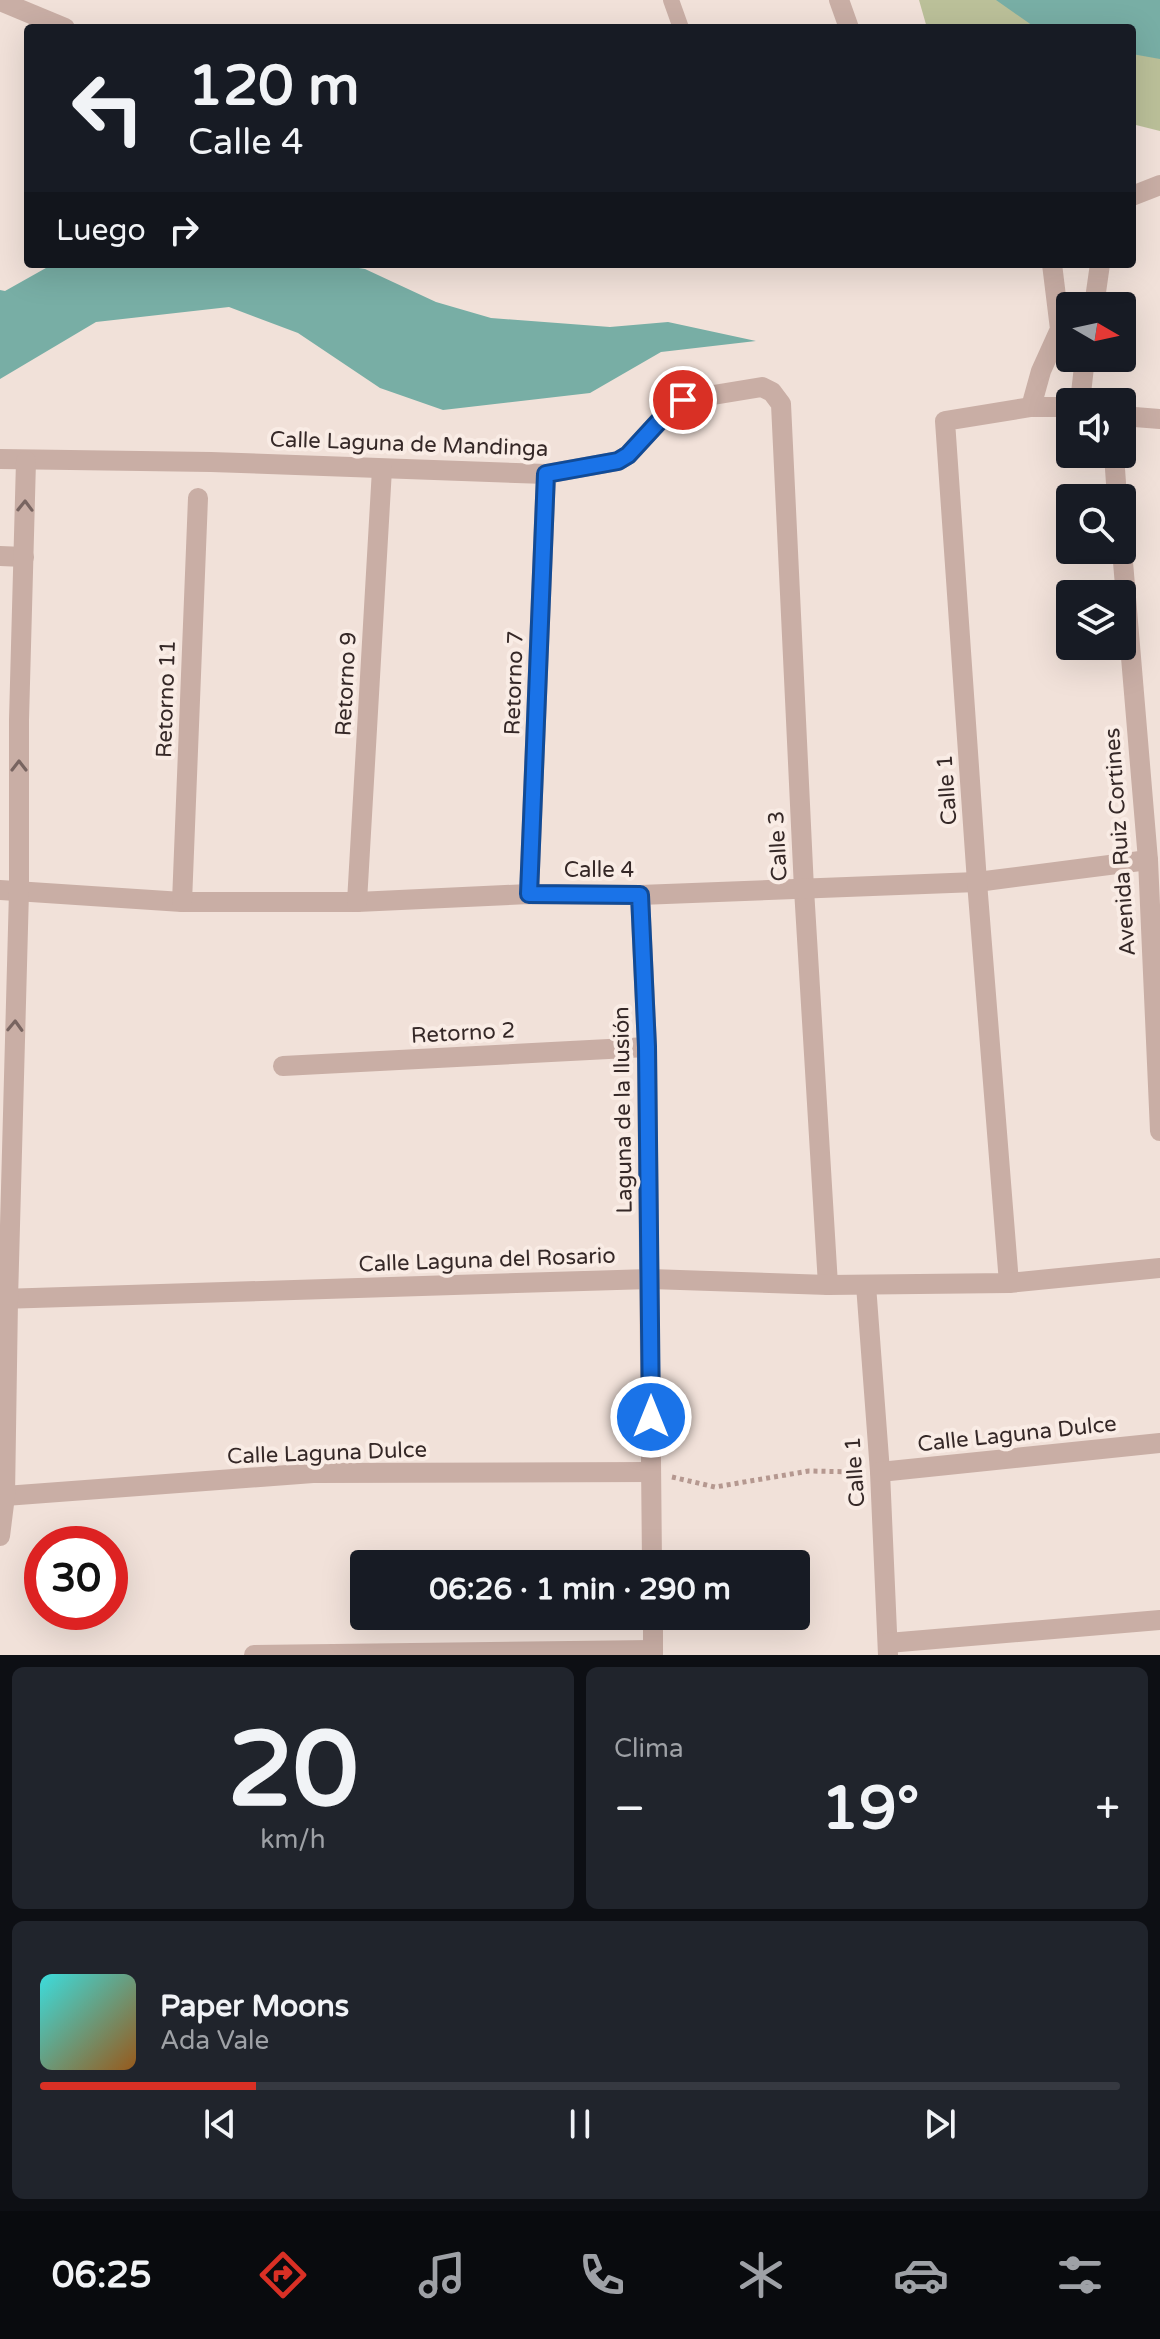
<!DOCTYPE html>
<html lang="es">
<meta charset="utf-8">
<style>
:root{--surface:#171b24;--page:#20242c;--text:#f1f3f6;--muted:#9ea1a6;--line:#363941;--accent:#d93025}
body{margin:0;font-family:"Varela Round",sans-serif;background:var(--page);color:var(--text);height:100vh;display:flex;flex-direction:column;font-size:30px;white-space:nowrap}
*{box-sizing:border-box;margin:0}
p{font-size:26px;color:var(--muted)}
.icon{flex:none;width:44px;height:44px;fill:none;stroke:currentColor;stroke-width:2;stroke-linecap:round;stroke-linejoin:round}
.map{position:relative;height:1655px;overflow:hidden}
.panel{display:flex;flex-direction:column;gap:12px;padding:12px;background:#0d0f14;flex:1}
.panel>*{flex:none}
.banner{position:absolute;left:24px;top:24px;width:1112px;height:244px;border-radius:8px;box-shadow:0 8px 32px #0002;background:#171b24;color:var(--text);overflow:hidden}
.needle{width:52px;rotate:99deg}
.fabs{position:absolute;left:1056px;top:292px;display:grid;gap:16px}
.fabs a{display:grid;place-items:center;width:80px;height:80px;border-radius:8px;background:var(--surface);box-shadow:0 8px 32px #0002;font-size:40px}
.speed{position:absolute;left:24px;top:1526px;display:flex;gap:16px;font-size:40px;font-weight:700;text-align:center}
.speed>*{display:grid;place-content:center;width:104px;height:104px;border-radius:50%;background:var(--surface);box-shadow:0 8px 32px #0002;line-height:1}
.speed .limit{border:12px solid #d22;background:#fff;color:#111}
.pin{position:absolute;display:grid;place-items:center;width:68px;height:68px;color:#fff;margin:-34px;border:4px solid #fff;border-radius:50%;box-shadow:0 2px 8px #0007}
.me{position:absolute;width:88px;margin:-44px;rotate:0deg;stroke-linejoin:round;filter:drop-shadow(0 0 6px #0008)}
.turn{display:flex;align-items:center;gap:28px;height:168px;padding:0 32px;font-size:36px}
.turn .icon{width:104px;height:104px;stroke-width:2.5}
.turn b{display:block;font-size:56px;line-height:68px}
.then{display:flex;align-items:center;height:76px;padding:0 32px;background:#0003;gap:16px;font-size:30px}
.big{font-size:60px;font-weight:700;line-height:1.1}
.panel .tile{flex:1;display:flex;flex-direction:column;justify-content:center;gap:12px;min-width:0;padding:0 28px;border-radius:12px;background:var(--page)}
.panel .dial{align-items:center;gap:0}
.dial b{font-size:104px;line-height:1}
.song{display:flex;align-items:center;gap:24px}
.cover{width:96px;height:96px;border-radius:12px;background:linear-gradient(135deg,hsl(180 70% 55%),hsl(30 70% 35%))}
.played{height:8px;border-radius:4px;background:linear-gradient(90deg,var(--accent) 20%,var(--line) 20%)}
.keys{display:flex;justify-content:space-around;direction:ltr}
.heat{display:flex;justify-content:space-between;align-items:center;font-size:44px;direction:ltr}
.panel .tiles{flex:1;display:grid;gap:12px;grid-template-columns:1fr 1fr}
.tile:last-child{grid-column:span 2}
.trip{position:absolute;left:350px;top:1550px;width:460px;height:80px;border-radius:8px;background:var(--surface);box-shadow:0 8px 32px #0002;font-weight:700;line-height:80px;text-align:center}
.dock{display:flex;height:128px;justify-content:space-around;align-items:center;background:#090b0e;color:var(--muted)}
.dock .icon{width:56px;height:56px}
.dock .on{color:var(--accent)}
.dock b{font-size:36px;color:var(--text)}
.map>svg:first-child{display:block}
.green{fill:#bbc099}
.water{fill:#78aea5}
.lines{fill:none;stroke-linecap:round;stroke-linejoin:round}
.path{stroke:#b59890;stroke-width:5;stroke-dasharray:4 4;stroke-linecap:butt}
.service{stroke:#c9aea5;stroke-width:16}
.minor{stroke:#c9aea5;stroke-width:20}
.tertiary{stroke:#c9aea5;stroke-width:20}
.oneway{stroke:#786460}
.route-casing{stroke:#114b97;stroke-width:20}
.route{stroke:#1a73e8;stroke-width:14}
.labels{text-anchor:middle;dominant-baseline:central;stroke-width:8;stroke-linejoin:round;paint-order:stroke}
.street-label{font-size:22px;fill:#352827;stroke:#f9ece5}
</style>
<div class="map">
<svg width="1160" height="1655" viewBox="0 0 1160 1655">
<rect width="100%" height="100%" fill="#f1e1d9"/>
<!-- green -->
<path class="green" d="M919,0H1160V131L1132,124V28H927Z"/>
<!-- water -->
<g class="water">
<path d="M996,0H1160V59L1132,54V28H1036Z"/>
<path d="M53,264H334L365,269L436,302L491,318L610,327L668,322L756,341L661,352L590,393L443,410L380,388L298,333L229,307L96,322L0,379V290L5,291Z"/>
</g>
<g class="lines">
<!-- path -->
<path class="path" d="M672,1477L715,1487L809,1471L860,1472"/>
<!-- service -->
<path class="service" d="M671,0L681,28"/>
<!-- minor -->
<g class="minor">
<path d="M839,0L849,28"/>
<path d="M0,1L65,28"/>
<path d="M1132,196L1160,185"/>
<path d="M1094,306L1100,264"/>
<path d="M1080,402L1085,358"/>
<path d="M1031,407L1041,371L1060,329L1052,264"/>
<path d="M0,459L211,462L546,474L618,461L628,455L674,405L683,400L762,387L772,392L781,404L804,889L828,1285"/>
<path d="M0,556L24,557"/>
<path d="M0,890L182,902H357L529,894L640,895L977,882L1148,860"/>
<path d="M529,894L546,474"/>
<path d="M640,895L647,1047L652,1564"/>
<path d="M182,902L198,498"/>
<path d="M357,902L382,469"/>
<path d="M283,1066L647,1047"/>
<path d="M1009,1283L977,882L945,421L1031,407H1070"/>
<path d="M866,1285L880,1472L888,1655"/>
<path d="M0,1299L650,1279L828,1285L1009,1283L1160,1268"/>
<path d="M880,1472L1160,1443"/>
<path d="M5,1496L313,1473L651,1472"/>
<path d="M0,1536L5,1496L8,1300L19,891V720L26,461"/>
<path d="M653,1616V1655"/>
<path d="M888,1643L1160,1620"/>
<path d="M254,1655L653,1650"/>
</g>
<!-- tertiary -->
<g class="tertiary">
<path d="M1122,416L1160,419"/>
<path d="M1114,454L1117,498"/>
<path d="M1122,550L1148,860L1160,1131"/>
</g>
</g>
<!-- one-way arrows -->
<defs><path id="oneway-chevron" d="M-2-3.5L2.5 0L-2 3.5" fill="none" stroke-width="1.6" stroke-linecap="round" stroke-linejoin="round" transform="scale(2)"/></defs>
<g class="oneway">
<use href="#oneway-chevron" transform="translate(25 506) rotate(-89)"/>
<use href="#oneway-chevron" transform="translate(19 766) rotate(-90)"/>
<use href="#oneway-chevron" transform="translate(15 1026) rotate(-88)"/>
</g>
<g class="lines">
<!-- route casing -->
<g class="route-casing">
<path id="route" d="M651,1417L647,1047L640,895L529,894L546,474L618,461L628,455L674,405L683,400"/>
</g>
<!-- route -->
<use href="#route" class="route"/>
</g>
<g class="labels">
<!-- street labels -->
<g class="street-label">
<text transform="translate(409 444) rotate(2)">Calle Laguna de Mandinga</text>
<text transform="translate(514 683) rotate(-88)">Retorno 7</text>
<text transform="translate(346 684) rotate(-87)">Retorno 9</text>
<text transform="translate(166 699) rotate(-88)">Retorno 11</text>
<text transform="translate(947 790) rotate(-94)">Calle 1</text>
<text transform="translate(1120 842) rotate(-94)">Avenida Ruiz Cortines</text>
<text transform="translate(778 846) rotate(-93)">Calle 3</text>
<text x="599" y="870">Calle 4</text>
<text transform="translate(463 1033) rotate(-3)">Retorno 2</text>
<text transform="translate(623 1110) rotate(-91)">Laguna de la Ilusión</text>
<text transform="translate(487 1260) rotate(-2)">Calle Laguna del Rosario</text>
<text transform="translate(1017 1434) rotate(-6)">Calle Laguna Dulce</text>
<text transform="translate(327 1453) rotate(-2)">Calle Laguna Dulce</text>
<text transform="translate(855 1472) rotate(-94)">Calle 1</text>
</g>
</g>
</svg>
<div class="fabs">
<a><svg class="needle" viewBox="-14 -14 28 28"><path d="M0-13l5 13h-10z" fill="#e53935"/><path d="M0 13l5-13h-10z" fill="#9ea1a6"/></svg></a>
<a><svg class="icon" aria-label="sound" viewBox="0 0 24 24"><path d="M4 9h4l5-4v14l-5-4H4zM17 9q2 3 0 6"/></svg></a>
<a><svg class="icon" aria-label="search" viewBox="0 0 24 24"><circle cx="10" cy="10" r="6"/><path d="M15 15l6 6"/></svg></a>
<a><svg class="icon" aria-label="layers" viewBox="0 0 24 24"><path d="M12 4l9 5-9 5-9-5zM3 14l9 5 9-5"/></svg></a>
</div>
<div class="speed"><div class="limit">30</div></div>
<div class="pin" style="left:683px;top:400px;background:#d93025"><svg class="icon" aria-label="arrive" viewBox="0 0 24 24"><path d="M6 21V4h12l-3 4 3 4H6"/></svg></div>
<svg class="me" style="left:651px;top:1417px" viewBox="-20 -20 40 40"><circle r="17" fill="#1a73e8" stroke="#fff" stroke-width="3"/><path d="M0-11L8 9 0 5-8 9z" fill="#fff"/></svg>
<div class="trip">06:26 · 1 min · 290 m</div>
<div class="banner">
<div class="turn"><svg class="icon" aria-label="left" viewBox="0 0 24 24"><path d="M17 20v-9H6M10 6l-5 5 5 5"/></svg><div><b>120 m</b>Calle 4</div></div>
<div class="then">Luego<svg class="icon" aria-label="right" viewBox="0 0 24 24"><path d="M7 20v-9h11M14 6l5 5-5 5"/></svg></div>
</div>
</div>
<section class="panel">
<div class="tiles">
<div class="tile dial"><b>20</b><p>km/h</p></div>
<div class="tile"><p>Clima</p>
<div class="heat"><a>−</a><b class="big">19°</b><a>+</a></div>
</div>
<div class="tile">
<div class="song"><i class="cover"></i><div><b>Paper Moons</b><p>Ada Vale</p></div></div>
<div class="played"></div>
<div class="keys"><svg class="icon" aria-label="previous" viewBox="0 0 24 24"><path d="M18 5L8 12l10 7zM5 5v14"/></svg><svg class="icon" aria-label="pause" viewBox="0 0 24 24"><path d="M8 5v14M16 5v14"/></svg><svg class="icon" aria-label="next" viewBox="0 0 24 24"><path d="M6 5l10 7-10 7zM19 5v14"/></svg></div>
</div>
</div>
</section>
<nav class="dock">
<b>06:25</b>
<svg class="icon on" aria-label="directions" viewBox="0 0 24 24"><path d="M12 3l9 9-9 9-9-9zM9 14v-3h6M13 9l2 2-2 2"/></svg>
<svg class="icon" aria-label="music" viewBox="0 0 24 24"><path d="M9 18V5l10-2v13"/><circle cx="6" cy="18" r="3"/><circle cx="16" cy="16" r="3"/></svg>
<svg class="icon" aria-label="phone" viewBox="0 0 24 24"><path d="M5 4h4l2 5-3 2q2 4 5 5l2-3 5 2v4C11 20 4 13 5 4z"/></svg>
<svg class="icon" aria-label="climate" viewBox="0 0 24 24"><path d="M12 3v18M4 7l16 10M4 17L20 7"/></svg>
<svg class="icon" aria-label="car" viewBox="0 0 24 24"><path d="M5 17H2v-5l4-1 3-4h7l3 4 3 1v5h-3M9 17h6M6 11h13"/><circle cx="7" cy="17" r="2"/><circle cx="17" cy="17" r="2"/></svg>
<svg class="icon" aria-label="filters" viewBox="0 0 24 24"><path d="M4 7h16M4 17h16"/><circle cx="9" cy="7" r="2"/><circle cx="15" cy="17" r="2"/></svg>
</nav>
